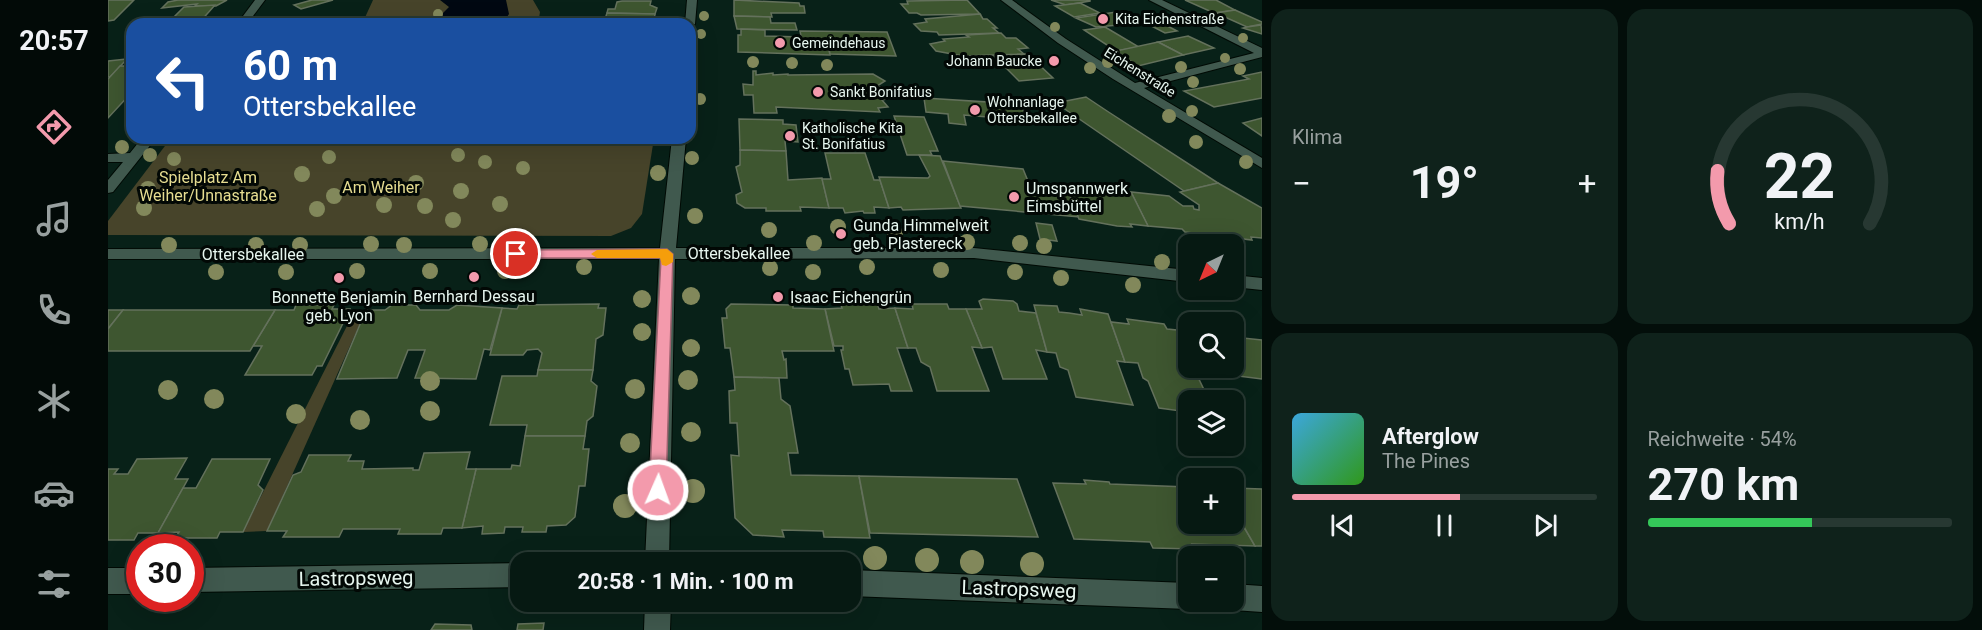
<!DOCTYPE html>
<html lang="de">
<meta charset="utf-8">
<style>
:root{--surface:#061912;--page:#0f221b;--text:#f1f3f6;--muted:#98a09f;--line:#273832;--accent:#f39aac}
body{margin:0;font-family:Roboto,sans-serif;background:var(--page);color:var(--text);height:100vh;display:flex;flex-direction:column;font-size:22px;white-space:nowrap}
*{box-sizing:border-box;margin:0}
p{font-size:20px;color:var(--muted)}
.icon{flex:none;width:33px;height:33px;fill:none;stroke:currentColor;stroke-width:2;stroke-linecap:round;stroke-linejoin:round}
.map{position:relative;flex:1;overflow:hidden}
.side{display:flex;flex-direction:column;gap:9px;padding:9px;background:#030e0a;width:720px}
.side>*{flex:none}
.top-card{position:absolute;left:18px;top:18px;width:570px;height:126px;border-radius:18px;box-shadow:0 6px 24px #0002,0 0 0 2px var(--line);background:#1a4fa0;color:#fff;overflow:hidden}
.needle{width:39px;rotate:223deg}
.fabs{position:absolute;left:1070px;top:234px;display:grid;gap:12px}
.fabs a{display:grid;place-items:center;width:66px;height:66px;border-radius:12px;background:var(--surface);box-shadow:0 6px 24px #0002,0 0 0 2px var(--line);font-size:30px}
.speed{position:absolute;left:18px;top:534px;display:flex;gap:12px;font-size:30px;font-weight:700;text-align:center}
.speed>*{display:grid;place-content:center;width:78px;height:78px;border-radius:50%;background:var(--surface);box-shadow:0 6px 24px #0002,0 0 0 2px var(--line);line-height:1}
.speed .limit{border:9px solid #d22;background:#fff;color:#111}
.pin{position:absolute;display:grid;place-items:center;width:51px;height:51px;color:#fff;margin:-26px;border:3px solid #fff;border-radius:50%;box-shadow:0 2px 6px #0007}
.me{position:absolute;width:66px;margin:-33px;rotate:2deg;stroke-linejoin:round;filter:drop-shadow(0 0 4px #0008)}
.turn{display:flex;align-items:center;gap:21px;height:126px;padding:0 18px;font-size:27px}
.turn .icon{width:78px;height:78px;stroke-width:2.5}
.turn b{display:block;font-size:42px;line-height:51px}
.big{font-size:45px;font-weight:700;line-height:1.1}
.side .card{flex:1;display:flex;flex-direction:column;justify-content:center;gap:9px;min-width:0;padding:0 21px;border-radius:18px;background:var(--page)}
.side .dial{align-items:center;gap:0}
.dial svg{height:156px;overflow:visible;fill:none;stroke:var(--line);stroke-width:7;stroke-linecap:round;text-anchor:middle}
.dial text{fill:var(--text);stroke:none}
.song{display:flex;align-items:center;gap:18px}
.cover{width:72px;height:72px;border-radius:9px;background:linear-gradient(135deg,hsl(200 70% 55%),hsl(110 70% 35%))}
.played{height:6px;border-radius:3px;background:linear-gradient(90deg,var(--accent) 55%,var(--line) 55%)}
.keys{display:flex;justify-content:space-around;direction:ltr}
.heat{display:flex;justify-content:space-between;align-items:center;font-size:33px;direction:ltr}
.charge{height:9px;border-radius:4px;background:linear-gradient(90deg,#34c759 54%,var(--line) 0)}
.side .tiles{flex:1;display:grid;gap:9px;grid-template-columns:repeat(2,1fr)}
.trip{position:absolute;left:402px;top:552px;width:351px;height:60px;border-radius:18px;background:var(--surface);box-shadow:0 6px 24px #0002,0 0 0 2px var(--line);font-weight:700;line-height:60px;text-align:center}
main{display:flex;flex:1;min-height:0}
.tab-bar{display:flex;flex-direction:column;width:108px;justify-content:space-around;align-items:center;background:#020a07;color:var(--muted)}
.tab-bar .icon{width:42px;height:42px}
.tab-bar .selected{color:var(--accent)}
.tab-bar b{font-size:27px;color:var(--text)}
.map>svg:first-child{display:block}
.green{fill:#47442a}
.water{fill:#000812}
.building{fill:#3e5630;stroke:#64715c;stroke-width:1.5}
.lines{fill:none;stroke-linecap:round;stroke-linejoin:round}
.minor-casing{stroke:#000a04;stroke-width:2}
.minor{fill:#40594e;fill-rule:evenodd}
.tree{fill:#82885b}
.route{fill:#f39aac;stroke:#9e6470;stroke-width:1.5}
.slow{fill:#f59e0b}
.poi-dot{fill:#f39aac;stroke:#020805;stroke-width:2}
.labels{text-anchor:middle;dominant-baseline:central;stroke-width:6;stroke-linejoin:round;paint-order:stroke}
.far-poi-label{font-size:14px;fill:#e7f6ef;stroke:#020805;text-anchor:start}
.far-street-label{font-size:14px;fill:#e7f6ef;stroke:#020805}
.park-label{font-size:16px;fill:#e6dd91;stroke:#020805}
.poi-label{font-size:16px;fill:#e7f6ef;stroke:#020805;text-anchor:start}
.street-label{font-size:16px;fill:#e7f6ef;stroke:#020805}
.near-street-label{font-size:20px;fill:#e7f6ef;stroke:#020805}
</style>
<main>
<nav class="tab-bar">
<b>20:57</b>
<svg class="icon selected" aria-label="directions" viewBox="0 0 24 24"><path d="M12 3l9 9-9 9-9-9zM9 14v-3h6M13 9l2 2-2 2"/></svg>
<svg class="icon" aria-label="music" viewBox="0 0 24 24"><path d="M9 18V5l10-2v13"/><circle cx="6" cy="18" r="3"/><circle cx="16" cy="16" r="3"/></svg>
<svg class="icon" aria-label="phone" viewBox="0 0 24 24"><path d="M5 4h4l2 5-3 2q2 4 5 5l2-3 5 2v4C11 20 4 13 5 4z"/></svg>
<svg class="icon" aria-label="climate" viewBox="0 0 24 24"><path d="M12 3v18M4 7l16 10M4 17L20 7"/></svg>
<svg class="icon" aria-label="car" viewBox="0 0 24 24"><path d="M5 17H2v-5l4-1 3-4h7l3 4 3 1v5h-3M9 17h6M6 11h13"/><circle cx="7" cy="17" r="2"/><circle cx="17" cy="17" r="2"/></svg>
<svg class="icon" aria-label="filters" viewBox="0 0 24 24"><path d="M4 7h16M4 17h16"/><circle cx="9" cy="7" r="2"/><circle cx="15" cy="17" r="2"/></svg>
</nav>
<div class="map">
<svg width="1154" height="630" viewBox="0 0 1154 630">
<rect width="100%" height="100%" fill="#082118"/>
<!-- green -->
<g class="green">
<path d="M265,0H425L432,12L430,24H299V22L254,24Z"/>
<path d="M63,138H546L534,214L523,228L503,236L0,235V221Z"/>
<path d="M247,310H258L159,531L135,532Z"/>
</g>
<!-- water -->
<path class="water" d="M332,0H398L401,14L394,24H324L341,7Z"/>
<!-- building -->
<g class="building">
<path d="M0,0H26L6,20L0,21Z"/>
<path d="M70,0H119L108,6H87L89,4L54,8L60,2Z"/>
<path d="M204,0H225L193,9L186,5Z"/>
<path d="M626,0L691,3L692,6H696L697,13H663L664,17L626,16Z"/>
<path d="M859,0L872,14L813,15L809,13H801L793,4H800L799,1Z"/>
<path d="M943,0H982V1L958,5Z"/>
<path d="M1077,0H1108L1127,10L1106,13Z"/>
<path d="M514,1H543L542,5L549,8L547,14L499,13L500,9H507L509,2Z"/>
<path d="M972,3L992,13L966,17L947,6Z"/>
<path d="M107,5L91,23L59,24L76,7Z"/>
<path d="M1127,10L1154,22V24L1139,27L1108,13Z"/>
<path d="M1008,12L1022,21L1009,24L1011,25L988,27L968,18Z"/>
<path d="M499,13L547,14L546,20L539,23L505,24L506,19H497Z"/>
<path d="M872,14L875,19H879L889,28H885L891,33L831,35L829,32L813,31L806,24L819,22L817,19Z"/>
<path d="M626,16L662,17L663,23H687L689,30L629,29Z"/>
<path d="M1046,19L1069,31L1057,33L1034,21Z"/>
<path d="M1153,25L1154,34L1135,28L1139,27Z"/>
<path d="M997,27L1031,47L1008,51L976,30Z"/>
<path d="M633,29L657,30V36L694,37V41L713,42V44H720L722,55L630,52V35H633Z"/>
<path d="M692,31L779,32L788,56L722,54L720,44H713V42L694,41Z"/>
<path d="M893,33L898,38H908L920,48L910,49L916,54L855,56L828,51L822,44L837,41L835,39L861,37L858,35Z"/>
<path d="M1080,36L1106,48L1075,55L1050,42Z"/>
<path d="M1050,42L1075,55L1030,66L1008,51Z"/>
<path d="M918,54L926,60L945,78L911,81L886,56Z"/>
<path d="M19,59L2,77H0V61Z"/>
<path d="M12,66H24V92L0,118V79Z"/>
<path d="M645,71H648V75L665,73V75L680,74V75L765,74L777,81L769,86L780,89L786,95L783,98L774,100L780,107L770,108L772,112L668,107L669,113H646L645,95H636L635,84L645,85Z"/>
<path d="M1154,72V98L1106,107L1076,91L1141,79L1135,76Z"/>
<path d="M978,97L999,111L1110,183L1076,191L948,103Z"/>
<path d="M816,98L912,104L919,118L914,117L916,120L856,115L858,125L841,123L840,114L818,112Z"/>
<path d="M786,116L816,117L830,151H822L824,155H799Z"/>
<path d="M1154,118V136L1135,123Z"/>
<path d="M631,119L675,120V124L688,125L690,142L677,141L678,151L632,150Z"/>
<path d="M632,150L678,151L680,180L714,178L721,208L692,207L693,211H658V208H637L629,203L628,195L634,192L628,167L632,165Z"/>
<path d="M717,153H757L766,180H772L781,208L766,207L767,213H756L755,211L737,213L735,208H721L714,179H723Z"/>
<path d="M811,155L832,156L853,208L795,210L793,207L781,208L771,177L820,178L822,176Z"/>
<path d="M835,161L915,169L920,181L959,188L971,217L852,206Z"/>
<path d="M1110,183L1154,208V238L1143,237L1144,240L1077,232L1074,229L1040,226L1023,192L1061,196L1075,206H1085L1086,209L1091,210V205L1072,192Z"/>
<path d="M959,188L1024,194L1040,226L1022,224L1024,227L1009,226L971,219Z"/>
<path d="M928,223L944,225L949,241L932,239Z"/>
<path d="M731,299L745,300L747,305H753L752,301L768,299L771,309L787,308L800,348H789L804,391H783L781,384L745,385L741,369H737L733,350H735V346H726L717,309L734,308Z"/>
<path d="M875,299L905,301L909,304L911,311L928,313L939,352L928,350L939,379H895L884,347L874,348L858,309H874L871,301Z"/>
<path d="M491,304L490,308H498L495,335L488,339L485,370H430L434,353L430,349L419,350L415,355H382L394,308L409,309L411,305Z"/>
<path d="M623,304L685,305V308L717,309L726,351H674L676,360L678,359L679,378L626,377L622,348H617L614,318H619L618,309Z"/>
<path d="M804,304H839L841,309H858L874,348L864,347L881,391H829L822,367L813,362L808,348H800L787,308L805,309Z"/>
<path d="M188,305H226L224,309H242L214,366H209L204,375H137L154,346H145L167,310H186Z"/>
<path d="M284,305H308L312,310H341L349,305L394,308L382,350L376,349L368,379L307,378L317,350H300L289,378L229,379L258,310H277Z"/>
<path d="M926,305L949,306L951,312L961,313L974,315L972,309L1000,314L1017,362L1009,361L1025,405L968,397L960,370L952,367L948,353L939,352Z"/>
<path d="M0,310H15L0,329Z"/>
<path d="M15,310H167L142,351H0V329Z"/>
<path d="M1019,319L1056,324L1059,329L1079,331L1080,368H1097L1099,372L1087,371L1101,400H1080V412L1051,408L1040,381L1035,378L1030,363L1017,362L1003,322L1021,324Z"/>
<path d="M1125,337L1154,340V379L1099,372L1097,368H1125Z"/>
<path d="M430,370H485L483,381L489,386L485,416L479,421L477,436H417L419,425H382L394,376H429Z"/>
<path d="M626,377L671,378L673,399L682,406L690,453H680L683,475L751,476L762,538L716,537L715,531L674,530L676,537L645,535L627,518L623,455L631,456L629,423H622L621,391L627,390Z"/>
<path d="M417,436H477L475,449H481L477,486H471L467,517L458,525L439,526L438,532H414L415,527H397L396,533L374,534L375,526L354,528L368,469H403L404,465L412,466Z"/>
<path d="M362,452L358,469H368L354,528H335L333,534H290L292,529H235L231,537H175L179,531H159L185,475L193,472L201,455H243L240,461H256L254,469L305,468V470H311L316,453Z"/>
<path d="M79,458L67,479H80L50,533H30L26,540H0V469H10L6,474H20L29,459Z"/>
<path d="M104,459H162L150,485L155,490L135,532H112L109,538H67L71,532L50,533L75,488H88Z"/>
<path d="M751,476L909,479L930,537L762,533Z"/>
<path d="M976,480L1001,482L1002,484L1080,487V524H1125V508L1147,546L1084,544L1087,549L1045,548L1042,542L966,539L945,483L978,484Z"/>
<path d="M1125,488L1154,489V546H1147L1125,508Z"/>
<path d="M436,623L435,630H409L410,624Z"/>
<path d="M327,624L363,625L364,630H323Z"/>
</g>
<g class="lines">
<!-- minor casing -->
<g class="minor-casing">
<g id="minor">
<path d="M147,0H157L139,24H129Z"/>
<path d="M579,0H589L587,24L582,27V24H577Z"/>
<path d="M893,0H904L958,39L1027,83L1146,53L1041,0H1054L1154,48V57L1036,88L1154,158V168L1005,79L950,43Z"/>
<path d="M34,138H48L5,192L0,193V180L15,162H0V154L22,153Z"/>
<path d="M564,138H578L568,248H866L1080,270V282L866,258L567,259L561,562H537L551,259H0V249L552,248Z"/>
<path d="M1125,275L1154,278V290L1125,287Z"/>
<path d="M412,563V587L82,592V568Z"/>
<rect x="0" y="568" width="32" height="26"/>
<path d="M742,570L1080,583V602H1090L1089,605L1080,609L742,596Z"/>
<path d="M1125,584L1154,586V612L1125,610L1116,606L1114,602H1125Z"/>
<path d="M537,602H563L562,630H536Z"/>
</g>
</g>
<!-- minor -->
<use href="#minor" class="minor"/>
</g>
<!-- trees -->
<g class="tree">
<circle cx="330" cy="14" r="5"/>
<circle cx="596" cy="16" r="5"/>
<circle cx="1097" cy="20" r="5"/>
<circle cx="947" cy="27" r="5"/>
<circle cx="593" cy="34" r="5"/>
<circle cx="1135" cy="38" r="5"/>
<circle cx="1117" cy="58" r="5"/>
<circle cx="645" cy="62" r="6"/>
<circle cx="1000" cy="62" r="6"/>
<circle cx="684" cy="63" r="6"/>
<circle cx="719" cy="65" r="6"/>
<circle cx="1073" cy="67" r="6"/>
<circle cx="982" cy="68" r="6"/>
<circle cx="1132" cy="69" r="6"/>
<circle cx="1085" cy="82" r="6"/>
<circle cx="592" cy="99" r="6"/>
<circle cx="1084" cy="111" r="6"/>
<circle cx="1061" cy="116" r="7"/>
<circle cx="1088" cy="142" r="7"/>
<circle cx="14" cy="147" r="7"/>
<circle cx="42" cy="155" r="7"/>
<circle cx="350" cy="155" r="7"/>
<circle cx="221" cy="157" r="7"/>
<circle cx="584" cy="158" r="7"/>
<circle cx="66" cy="159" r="7"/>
<circle cx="377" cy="162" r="7"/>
<circle cx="1138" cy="162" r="7"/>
<circle cx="415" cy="168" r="7"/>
<circle cx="550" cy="173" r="8"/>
<circle cx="194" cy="174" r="8"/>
<circle cx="308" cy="183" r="8"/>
<circle cx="40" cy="189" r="8"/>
<circle cx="353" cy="191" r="8"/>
<circle cx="226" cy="196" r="8"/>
<circle cx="392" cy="204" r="8"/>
<circle cx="276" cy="205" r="8"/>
<circle cx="317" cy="206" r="8"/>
<circle cx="36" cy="208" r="8"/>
<circle cx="209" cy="209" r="8"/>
<circle cx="587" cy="216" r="8"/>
<circle cx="345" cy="220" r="8"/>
<circle cx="730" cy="227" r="8"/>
<circle cx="661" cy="230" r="8"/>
<circle cx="787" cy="234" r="8"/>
<circle cx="859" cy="242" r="8"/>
<circle cx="706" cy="243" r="8"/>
<circle cx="912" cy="243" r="8"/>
<circle cx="263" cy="244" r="8"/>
<circle cx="372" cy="244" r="8"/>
<circle cx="61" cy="245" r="8"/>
<circle cx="148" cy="245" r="8"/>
<circle cx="192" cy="245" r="8"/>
<circle cx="296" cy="245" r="8"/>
<circle cx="936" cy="246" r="8"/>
<circle cx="1054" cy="262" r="8"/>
<circle cx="476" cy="267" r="8"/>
<circle cx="759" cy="267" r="8"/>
<circle cx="662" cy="268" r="8"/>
<circle cx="833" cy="270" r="8"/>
<circle cx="249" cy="271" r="8"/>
<circle cx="322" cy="271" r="8"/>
<circle cx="397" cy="271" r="8"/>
<circle cx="108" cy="272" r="8"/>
<circle cx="178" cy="272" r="8"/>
<circle cx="705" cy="272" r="8"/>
<circle cx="907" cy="272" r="8"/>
<circle cx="953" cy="278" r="8"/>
<circle cx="1025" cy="285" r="8"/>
<circle cx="583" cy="296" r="9"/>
<circle cx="534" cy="299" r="9"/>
<circle cx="534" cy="332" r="9"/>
<circle cx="583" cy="348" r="9"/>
<circle cx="580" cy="380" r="10"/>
<circle cx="322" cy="381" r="10"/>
<circle cx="527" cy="389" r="10"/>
<circle cx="60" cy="390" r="10"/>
<circle cx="106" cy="399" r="10"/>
<circle cx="322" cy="411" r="10"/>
<circle cx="188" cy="414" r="10"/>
<circle cx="252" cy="420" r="10"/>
<circle cx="583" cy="432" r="10"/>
<circle cx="522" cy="443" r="10"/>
<circle cx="585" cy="491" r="12"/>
<circle cx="517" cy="506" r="12"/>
<circle cx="767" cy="558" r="12"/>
<circle cx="819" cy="560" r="12"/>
<circle cx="864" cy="562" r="12"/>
<circle cx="924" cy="564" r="12"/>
</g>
<!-- route -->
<path class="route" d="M559,249L565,254L558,490L556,496L550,498L544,496L541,490L553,258H408L401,254L408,250Z"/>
<!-- slow -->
<path class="slow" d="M559,249L565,254V262L558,266L554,265L552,258H489L483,254L489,250Z"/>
<!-- markers -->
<g class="poi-dot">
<circle cx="995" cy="19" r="6"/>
<circle cx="672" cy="43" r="6"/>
<circle cx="946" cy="61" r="6"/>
<circle cx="710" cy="92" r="6"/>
<circle cx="867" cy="110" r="6"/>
<circle cx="682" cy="136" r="6"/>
<circle cx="906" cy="197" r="6"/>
<circle cx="733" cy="234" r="6"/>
<circle cx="366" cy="277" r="6"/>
<circle cx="231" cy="278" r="6"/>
<circle cx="670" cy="297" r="6"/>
</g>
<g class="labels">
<!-- far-poi labels -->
<g class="far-poi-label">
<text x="1007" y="19">Kita Eichenstraße</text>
<text x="684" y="43">Gemeindehaus</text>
<text x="934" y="61" text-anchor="end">Johann Baucke</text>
<text x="722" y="92">Sankt Bonifatius</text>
<text x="879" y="102">Wohnanlage<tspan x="879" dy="16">Ottersbekallee</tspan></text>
<text x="694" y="128">Katholische Kita<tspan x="694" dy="16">St. Bonifatius</tspan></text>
</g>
<!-- far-street labels -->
<g class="far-street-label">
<text transform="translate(1032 72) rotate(32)">Eichenstraße</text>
</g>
<!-- park labels -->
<g class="park-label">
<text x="100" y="177">Spielplatz Am<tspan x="100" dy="18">Weiher/Unnastraße</tspan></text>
<text x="273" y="187">Am Weiher</text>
</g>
<!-- poi labels -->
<g class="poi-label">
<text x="918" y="188">Umspannwerk<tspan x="918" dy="18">Eimsbüttel</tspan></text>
<text x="745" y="225">Gunda Himmelweit<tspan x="745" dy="18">geb. Plastereck</tspan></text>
<text x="366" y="296" text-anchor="middle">Bernhard Dessau</text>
<text x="231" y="297" text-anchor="middle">Bonnette Benjamin<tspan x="231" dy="18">geb. Lyon</tspan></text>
<text x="682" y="297">Isaac Eichengrün</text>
</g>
<!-- street labels -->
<g class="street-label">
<text x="631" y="253">Ottersbekallee</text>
<text x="145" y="254">Ottersbekallee</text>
</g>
<!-- near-street labels -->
<g class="near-street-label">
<text transform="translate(248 578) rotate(-1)">Lastropsweg</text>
<text transform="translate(911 589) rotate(2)">Lastropsweg</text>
</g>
</g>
</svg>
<div class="fabs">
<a><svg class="needle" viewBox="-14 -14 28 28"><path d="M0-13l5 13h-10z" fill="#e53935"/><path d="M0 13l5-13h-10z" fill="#98a09f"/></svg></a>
<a><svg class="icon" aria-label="search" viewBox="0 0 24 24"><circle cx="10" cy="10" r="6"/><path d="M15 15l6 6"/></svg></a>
<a><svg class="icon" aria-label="layers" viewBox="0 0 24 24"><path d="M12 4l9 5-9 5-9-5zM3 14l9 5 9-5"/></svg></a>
<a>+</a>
<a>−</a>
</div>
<div class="speed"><div class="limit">30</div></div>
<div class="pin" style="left:408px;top:254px;background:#d93025"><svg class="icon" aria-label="arrive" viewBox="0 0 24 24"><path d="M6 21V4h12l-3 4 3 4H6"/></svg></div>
<svg class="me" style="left:550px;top:490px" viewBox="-20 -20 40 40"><circle r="17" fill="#f39aac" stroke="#fff" stroke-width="3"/><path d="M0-11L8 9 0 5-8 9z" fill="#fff"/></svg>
<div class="trip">20:58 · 1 Min. · 100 m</div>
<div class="top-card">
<div class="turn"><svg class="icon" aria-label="left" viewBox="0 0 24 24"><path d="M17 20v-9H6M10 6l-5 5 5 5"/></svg><div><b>60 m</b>Ottersbekallee</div></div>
</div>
</div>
<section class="side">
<div class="tiles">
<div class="card"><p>Klima</p>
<div class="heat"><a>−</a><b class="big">19°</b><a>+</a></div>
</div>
<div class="card dial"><svg viewBox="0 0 100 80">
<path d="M14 69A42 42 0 1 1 86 69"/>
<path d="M14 69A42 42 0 0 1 8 42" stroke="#f39aac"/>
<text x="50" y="56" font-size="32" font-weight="700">22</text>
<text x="50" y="72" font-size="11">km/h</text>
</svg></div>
<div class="card">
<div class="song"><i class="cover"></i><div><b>Afterglow</b><p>The Pines</p></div></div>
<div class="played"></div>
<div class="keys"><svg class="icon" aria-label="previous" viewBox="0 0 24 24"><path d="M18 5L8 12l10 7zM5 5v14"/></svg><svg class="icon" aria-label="pause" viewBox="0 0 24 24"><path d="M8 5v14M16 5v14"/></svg><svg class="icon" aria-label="next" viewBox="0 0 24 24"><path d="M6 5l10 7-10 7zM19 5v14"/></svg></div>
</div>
<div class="card"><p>Reichweite · 54%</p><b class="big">270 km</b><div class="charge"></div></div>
</div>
</section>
</main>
